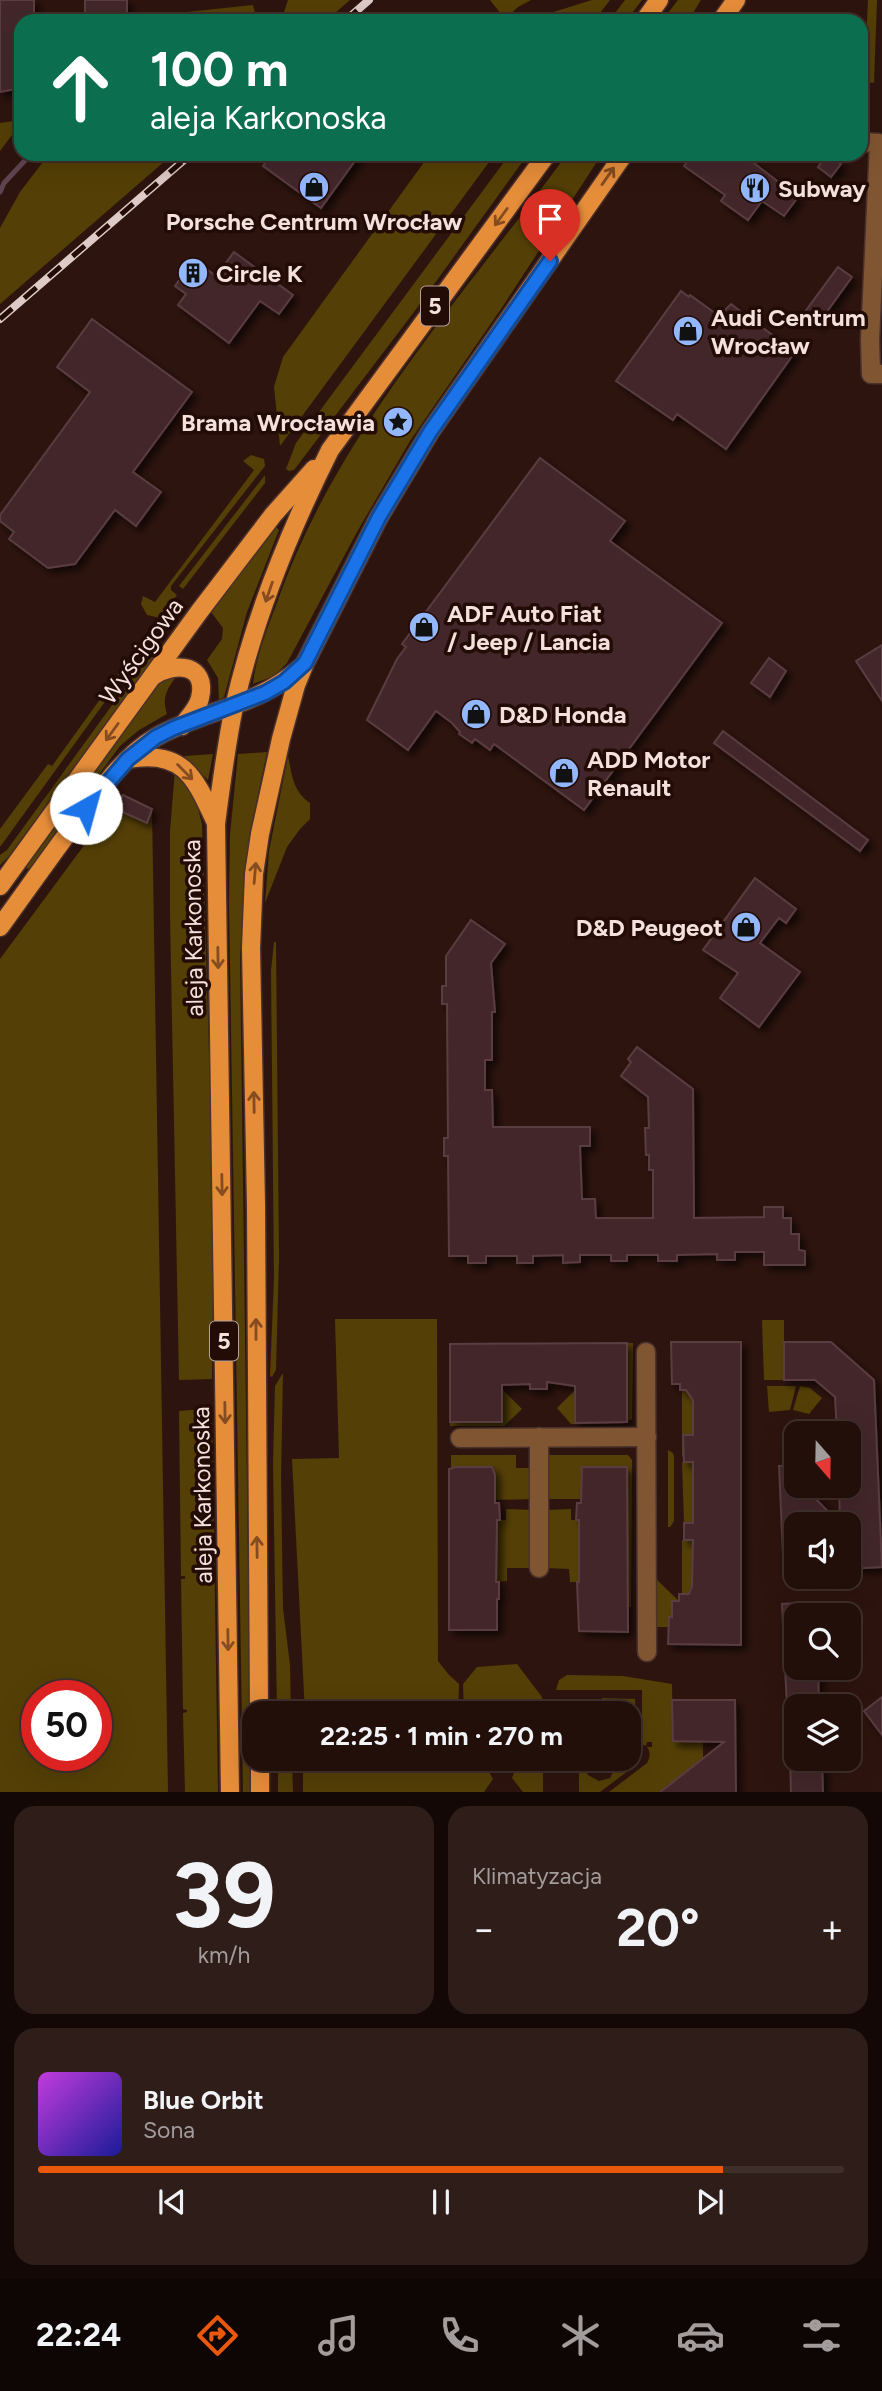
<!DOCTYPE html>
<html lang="pl">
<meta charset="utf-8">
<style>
:root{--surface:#220f0a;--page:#2e1d18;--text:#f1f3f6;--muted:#a29c9c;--line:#3f2f2b;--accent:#ea580c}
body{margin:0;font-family:Figtree,sans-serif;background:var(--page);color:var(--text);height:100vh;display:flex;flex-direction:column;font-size:26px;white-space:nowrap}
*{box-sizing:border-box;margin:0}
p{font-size:23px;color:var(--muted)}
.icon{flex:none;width:38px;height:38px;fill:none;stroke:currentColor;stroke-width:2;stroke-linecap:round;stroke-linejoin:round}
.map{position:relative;height:1792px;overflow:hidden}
.sheet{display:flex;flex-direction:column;gap:14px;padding:14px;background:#130806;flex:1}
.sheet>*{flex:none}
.hud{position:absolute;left:14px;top:14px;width:854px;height:147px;border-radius:21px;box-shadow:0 7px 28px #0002,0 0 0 2px var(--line);background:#0b6e4f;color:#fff;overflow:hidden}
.needle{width:46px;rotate:160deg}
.fabs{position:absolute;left:784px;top:1421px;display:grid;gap:14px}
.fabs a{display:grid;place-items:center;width:77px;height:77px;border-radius:14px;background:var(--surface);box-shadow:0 7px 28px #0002,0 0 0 2px var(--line);font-size:35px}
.speed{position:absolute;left:21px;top:1680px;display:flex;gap:14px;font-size:35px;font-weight:700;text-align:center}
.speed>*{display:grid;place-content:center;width:91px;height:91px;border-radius:50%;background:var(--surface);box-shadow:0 7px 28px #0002,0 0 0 2px var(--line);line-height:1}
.speed .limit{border:10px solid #d22;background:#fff;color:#111}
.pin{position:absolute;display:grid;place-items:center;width:60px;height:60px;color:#fff;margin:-72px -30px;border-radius:50% 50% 50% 0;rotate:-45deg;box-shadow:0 0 7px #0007}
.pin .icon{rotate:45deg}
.me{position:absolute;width:77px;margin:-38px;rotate:38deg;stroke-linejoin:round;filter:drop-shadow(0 0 5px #0008)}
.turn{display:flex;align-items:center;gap:24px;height:147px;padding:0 21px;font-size:32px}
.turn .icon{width:91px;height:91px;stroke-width:2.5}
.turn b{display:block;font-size:49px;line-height:60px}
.big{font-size:52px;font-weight:700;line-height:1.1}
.sheet .tile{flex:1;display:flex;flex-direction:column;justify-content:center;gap:10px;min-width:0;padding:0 24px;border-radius:21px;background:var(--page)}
.sheet .dial{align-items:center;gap:0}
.dial b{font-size:91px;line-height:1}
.song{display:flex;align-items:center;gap:21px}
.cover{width:84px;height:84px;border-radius:10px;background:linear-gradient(135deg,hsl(290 70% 55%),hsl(240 70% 35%))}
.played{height:7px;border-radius:4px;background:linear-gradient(90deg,var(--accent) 85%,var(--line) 85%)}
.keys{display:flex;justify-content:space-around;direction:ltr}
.heat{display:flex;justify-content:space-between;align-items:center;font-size:38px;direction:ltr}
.sheet .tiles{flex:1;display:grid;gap:14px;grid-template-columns:1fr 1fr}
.tile:last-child{grid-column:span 2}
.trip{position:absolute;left:242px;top:1701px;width:399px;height:70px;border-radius:21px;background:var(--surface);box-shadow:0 7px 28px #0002,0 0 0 2px var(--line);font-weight:700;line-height:70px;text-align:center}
.dock{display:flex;height:112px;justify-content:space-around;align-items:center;background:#0e0604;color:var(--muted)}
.dock .icon{width:49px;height:49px}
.dock .current{color:var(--accent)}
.dock b{font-size:32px;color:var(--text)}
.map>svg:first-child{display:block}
.green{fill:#543f06;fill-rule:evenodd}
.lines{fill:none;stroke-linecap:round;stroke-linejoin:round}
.stream{stroke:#5e4451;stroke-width:5}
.building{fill:#43272c;stroke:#5a3c41;stroke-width:2;filter:url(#shadow)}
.minor-casing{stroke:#4a312b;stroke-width:21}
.major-casing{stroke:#4a312b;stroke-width:21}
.minor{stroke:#805531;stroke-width:18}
.major{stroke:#e68d3a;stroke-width:18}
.rail-casing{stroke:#decac6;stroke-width:8}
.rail{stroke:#230b06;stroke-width:5;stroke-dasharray:16;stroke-linecap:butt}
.oneway{stroke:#844c20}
.route-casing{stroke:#114b97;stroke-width:18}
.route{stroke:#1a73e8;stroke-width:12}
.labels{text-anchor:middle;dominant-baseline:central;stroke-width:7;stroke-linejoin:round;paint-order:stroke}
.shield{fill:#230b06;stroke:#b5a19c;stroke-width:2}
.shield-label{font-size:23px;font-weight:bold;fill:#f4e1dd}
.poi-label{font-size:24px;font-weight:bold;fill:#f4e1dd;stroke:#230b06;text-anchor:start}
.street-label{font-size:24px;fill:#f4e1dd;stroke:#230b06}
</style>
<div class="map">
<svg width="882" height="1793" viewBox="0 0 882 1793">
<defs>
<filter id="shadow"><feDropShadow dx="5" dy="5" stdDeviation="3.5" flood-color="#0009"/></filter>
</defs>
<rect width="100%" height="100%" fill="#2e140e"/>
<!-- green -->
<g class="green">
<path d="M288,0H350L326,21H281Z"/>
<path d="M490,0H531L518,7L505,19Z"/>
<path d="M592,0H610L594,21H534L547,14Z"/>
<path d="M625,0H642L626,21H609Z"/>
<path d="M678,0H701L688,21H662Z"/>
<path d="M868,0H877L874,83L864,82Z"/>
<path d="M253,5L257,21H175L187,12Z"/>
<path d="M21,120V123L0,151V123Z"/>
<path d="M49,154H173L0,304V228L20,192Z"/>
<path d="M430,154H495L280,446L274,387L283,357Z"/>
<path d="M510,154H528L414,312L294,470L289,471L286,469L296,443Z"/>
<path d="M567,154H602L503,306L410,441L357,532L287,663L274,676L253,684C256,655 269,625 279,597C339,430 464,296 567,154Z"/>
<path d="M251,455L264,459L265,466L171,586V590L177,595L161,618L147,615L141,604L143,596L155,602L254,470L243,461Z"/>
<path d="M265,475V483L183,589L179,586Z"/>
<path d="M276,527L279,530L247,612L224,697L219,700L218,678L207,660L222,639L223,628L211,612Z"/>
<path d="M147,634L150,635L151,638L0,847V829L48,764L52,766Z"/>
<path d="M160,639L162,644L161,647L9,856L0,865V855L7,850Z"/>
<path d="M170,678H175C166,691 162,698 167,714L139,730L120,746L30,868L27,869L26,867L156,687L161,681Z"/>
<path d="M267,752L249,837L240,956L251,1792L243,1793L229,901L230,834L238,754Z"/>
<path d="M213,754L208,780L184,757L185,756Z"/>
<path d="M288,756C292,773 292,791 310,803V819L300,829L287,847L265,903L269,851Z"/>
<path d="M175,770L194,794L202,824L214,1216L212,1379L179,1380L170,916V831Z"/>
<path d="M122,794L152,809L168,1792L0,1793V959ZM37,1696H96V1755H37Z"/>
<path d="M274,942H276L279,1258L276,1370L272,1377L270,1376L274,1278L271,971Z"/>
<path d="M335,1319H437L438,1661L449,1675L459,1684L458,1713H305L292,1459L339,1458Z"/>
<path d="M762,1320H784V1380H764Z"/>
<path d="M627,1343H633L632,1419L624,1423L571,1424L557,1408L577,1388L575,1421L627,1422Z"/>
<path d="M283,1373L281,1478L283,1608L290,1665L291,1713H277L273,1463L275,1386Z"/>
<path d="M767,1386H796L790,1410L769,1412Z"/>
<path d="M800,1386L810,1388L822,1398L809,1414L793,1410Z"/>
<path d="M500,1387L522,1409L504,1426H450V1422L501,1421Z"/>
<path d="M682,1390H691C695,1399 695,1433 695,1444L684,1457L682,1456Z"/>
<path d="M204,1404L212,1413L218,1792H185L183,1713L187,1712V1710L183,1709L181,1579H185V1576H181L179,1411L204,1409Z"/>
<path d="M668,1450L673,1453L674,1457V1521L670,1527H668Z"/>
<path d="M451,1455H516V1468H533L532,1499L495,1500L494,1467H480L465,1471V1467H451Z"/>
<path d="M547,1455H628L632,1460L631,1607H626V1598L628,1597V1590H626L628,1505L626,1468L583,1467L581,1499H545Z"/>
<path d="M682,1462H694V1523H684Z"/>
<path d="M506,1509L533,1510V1568H507V1581L495,1582V1520H506Z"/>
<path d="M571,1509V1520H581V1582H570L569,1569L545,1568V1510Z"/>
<path d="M682,1540H694V1586L690,1587V1594H682Z"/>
<path d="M654,1577L679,1601H672V1617L669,1618V1627H655Z"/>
<path d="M517,1664L542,1697L543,1712L537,1713L535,1710L531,1711V1713H464L463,1684L477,1667Z"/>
<path d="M567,1675L623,1676L672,1684L673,1741H703V1758L659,1792H609L647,1763C650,1757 651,1753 647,1747H652V1742H647L646,1746L642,1744V1690H556L559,1680Z"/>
<path d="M602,1698L635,1699L636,1741L634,1744L628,1742V1713H615L611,1708L602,1706Z"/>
<path d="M278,1759H292L293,1792H278Z"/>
<path d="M306,1759H492L488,1770L493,1779L484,1792H303V1774Z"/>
<path d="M512,1759H543V1792H523L512,1778L516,1768Z"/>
<path d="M579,1767H584L588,1775L599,1781L610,1778L615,1768H632L600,1792L579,1793Z"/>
</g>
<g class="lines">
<!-- stream -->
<g class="stream">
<path d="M165,21L168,17"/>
<path d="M0,192L4,183L31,154"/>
</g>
</g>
<!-- building -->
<g class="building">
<path d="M0,0H34V21H21V88L0,92Z"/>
<rect x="85" y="0" width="42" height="21"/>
<path d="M271,154H360L321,208L263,166Z"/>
<path d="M693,154H737L749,162L750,160L798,197L784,216L762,201L748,220L721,201L725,195L684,166Z"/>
<path d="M827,154L841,164L831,177L818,167Z"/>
<path d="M234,252L293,295L279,314L260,301L229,343L178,305L186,294L175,286L194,260L216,276Z"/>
<path d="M838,267L852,277L818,324L804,313Z"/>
<path d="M681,291L689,297L690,295L719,316L731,304L795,352L726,449L677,414L673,420L616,381Z"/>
<path d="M92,319L192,392L133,472L161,492L136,526L115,510L75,564L48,568L9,539L14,532L0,521V515L90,392L57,367Z"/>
<path d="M540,458L625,521L610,541L722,623L584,810L494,744L490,750L475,739L472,743L459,734L460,732L452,723L436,711L408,750L367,720L397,659L406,647L402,644Z"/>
<path d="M882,645V701L856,661Z"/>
<path d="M769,658L786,671L770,697L751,683Z"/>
<path d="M723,731L868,840L860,851L714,743Z"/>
<path d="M123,795L152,809L147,823L116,809Z"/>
<path d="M755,878L796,909L786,923L779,918L760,943L800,972L759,1027L720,998L738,973L703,950Z"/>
<path d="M471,920L505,944L491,963L495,1012H492V1060H485V1090H492L493,1127H590V1146H580L582,1199H595L596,1218H653V1170H649V1155H646L645,1128H649L648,1097L621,1076L631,1062L628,1059L637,1047L693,1089L694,1218L764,1217V1207H783V1218H791V1234H799V1250L805,1251V1265H764V1252H735V1260H717V1254L677,1255V1261H658V1255H627V1261H611V1255H580V1262L563,1263V1255L533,1256V1263H517V1256H486V1263H468V1256H449L448,1156H444V1138H448L447,1004H442V986H446V956Z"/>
<path d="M671,1342H741V1645L668,1644L669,1617H672V1601H679V1594H689L692,1586L693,1540H684V1523H693V1462H684L683,1435H693V1400L686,1390H680V1384H672Z"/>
<path d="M784,1342H831L874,1380L882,1567L849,1569V1524H796V1577H784L779,1466H796V1490L812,1495L840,1524L839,1486H849V1433H837L835,1397L815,1380H784Z"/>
<path d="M627,1343V1422L575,1423V1386L547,1382V1389H530V1384L502,1385V1422H450V1344Z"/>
<path d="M456,1467H492L495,1475V1503H499L500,1520H497L496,1582H499V1599H497V1630H449V1469Z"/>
<path d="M582,1467H627L628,1632L579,1631L577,1582H579V1520H576L577,1503H581Z"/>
<path d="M796,1603V1646H784L782,1604Z"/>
<path d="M785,1668H818L819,1706H787Z"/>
<path d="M882,1697V1735L864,1711Z"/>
<path d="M672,1700H735L736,1793H659L724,1742L673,1741Z"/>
<path d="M790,1759H822L823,1793H791Z"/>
</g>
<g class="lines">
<!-- minor casing -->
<g class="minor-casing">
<g id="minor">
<path d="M861,142L879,143L870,340L871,374H882"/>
<path d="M646,1352L647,1652"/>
<path d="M539,1437V1568"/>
<path d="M460,1438L647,1437"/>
</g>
</g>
<!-- major casing -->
<g class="major-casing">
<g id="major">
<path d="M644,21L659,0"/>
<path d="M721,21L736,0"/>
<path d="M153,676C175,661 208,664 200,698C198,708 188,718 182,726"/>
<path d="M128,759C184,749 195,778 216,823"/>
<path d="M0,886L199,612L273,515L314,469"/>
<path d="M0,927C26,891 52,854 79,818C101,789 124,756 156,737C204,710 258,706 300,668"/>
<path d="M259,1713L256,1205L251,948L254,874L260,834L281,739L296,685L305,663L379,517L430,432L624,154"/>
<path d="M260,1759V1793"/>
<path d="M230,1793L216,824C221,785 226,746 234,707C254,618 289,532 330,450L547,154"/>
</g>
</g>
<!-- minor -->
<use href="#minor" class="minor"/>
<!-- major -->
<use href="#major" class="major"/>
<!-- rail casing -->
<g class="rail-casing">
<g id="rail">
<path d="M345,21L369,0"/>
<path d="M0,319L191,154"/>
</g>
</g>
<!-- rail -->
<use href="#rail" class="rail"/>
</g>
<!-- one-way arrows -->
<defs><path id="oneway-shaft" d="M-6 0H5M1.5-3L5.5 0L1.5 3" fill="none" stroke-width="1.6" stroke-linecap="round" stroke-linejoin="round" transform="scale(1.75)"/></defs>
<g class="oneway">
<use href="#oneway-shaft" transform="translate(608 176) rotate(-55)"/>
<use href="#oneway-shaft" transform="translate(501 217) rotate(126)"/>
<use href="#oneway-shaft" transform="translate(269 592) rotate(109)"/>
<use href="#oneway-shaft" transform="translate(112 732) rotate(126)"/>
<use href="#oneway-shaft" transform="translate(185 772) rotate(45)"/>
<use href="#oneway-shaft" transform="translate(255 873) rotate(-85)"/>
<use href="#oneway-shaft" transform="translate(218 958) rotate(89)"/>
<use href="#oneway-shaft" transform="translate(254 1102) rotate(-91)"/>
<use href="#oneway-shaft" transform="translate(222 1185) rotate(89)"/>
<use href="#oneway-shaft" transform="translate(256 1329) rotate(-90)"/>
<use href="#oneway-shaft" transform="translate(225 1413) rotate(89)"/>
<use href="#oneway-shaft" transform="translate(257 1547) rotate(-91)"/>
<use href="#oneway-shaft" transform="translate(228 1640) rotate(89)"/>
</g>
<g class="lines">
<!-- route casing -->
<g class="route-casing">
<path id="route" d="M86,808L128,759L156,737L174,728L265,693L284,682L305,663L379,517L430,432L550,261"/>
</g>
<!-- route -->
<use href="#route" class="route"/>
</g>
<!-- icons -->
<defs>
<g id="shop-disc" transform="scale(1.575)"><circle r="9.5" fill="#92b7fd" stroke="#230b06"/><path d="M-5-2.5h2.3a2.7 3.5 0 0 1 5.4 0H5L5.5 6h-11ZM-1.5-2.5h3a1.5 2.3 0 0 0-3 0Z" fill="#111"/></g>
<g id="restaurant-disc" transform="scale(1.575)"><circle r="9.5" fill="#92b7fd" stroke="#230b06"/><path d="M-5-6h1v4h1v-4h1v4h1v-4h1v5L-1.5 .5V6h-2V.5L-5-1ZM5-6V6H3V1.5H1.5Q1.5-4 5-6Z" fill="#111"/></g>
<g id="building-disc" transform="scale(1.575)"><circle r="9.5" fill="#92b7fd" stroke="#230b06"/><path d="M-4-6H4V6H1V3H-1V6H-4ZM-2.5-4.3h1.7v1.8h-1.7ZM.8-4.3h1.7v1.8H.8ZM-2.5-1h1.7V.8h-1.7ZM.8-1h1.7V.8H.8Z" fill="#111"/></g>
<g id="sight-disc" transform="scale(1.575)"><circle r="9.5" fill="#92b7fd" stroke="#230b06"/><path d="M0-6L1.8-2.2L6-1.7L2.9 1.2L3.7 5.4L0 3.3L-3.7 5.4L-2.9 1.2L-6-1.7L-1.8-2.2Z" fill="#111"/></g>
</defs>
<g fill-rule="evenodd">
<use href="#shop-disc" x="314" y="187"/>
<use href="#restaurant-disc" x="755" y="188"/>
<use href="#building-disc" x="193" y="273"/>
<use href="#shop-disc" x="688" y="331"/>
<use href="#sight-disc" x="398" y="422"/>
<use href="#shop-disc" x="424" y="627"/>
<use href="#shop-disc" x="476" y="714"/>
<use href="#shop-disc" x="564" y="773"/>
<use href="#shop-disc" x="746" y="927"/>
</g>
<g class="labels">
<!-- shield labels -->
<g class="shield">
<rect x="421" y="286.5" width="28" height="39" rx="5"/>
<rect x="210" y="1321.5" width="28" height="39" rx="5"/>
</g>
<g class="shield-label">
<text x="435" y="306">5</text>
<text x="224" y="1341">5</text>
</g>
<!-- poi labels -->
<g class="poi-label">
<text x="778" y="188">Subway</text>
<text x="314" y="221" text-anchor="middle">Porsche Centrum Wrocław</text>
<text x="216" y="273">Circle K</text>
<text x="711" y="317">Audi Centrum<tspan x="711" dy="28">Wrocław</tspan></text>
<text x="375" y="422" text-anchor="end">Brama Wrocławia</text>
<text x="447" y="613">ADF Auto Fiat<tspan x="447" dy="28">/ Jeep / Lancia</tspan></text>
<text x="499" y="714">D&amp;D Honda</text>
<text x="587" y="759">ADD Motor<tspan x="587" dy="28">Renault</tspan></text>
<text x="723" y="927" text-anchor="end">D&amp;D Peugeot</text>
</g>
<!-- street labels -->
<g class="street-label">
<text transform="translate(141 651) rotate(-54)">Wyścigowa</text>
<text transform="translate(193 928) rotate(-91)">aleja Karkonoska</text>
<text transform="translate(202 1495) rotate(-91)">aleja Karkonoska</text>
</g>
</g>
</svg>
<div class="fabs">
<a><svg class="needle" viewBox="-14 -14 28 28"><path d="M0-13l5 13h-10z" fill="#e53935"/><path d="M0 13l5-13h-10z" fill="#a29c9c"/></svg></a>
<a><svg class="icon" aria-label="sound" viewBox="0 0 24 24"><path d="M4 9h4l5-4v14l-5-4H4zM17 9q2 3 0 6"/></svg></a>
<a><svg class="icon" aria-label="search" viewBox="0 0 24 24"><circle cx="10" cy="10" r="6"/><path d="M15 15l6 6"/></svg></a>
<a><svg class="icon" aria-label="layers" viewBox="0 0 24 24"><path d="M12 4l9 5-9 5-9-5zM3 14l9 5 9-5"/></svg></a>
</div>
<div class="speed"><div class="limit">50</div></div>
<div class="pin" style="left:550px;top:261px;background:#d93025"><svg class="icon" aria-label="arrive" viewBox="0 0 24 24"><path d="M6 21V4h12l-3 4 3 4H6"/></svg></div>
<svg class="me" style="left:86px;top:808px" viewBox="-20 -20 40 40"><circle r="19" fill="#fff"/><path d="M0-13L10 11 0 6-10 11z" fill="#1a73e8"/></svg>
<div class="trip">22:25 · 1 min · 270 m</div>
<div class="hud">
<div class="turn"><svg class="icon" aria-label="ahead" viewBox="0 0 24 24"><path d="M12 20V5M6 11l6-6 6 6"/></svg><div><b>100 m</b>aleja Karkonoska</div></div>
</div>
</div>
<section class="sheet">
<div class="tiles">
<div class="tile dial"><b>39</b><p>km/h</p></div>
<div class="tile"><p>Klimatyzacja</p>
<div class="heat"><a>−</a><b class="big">20°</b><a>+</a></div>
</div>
<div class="tile">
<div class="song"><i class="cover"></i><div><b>Blue Orbit</b><p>Sona</p></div></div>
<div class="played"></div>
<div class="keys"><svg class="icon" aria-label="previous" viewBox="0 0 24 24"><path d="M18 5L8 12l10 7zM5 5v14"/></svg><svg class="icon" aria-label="pause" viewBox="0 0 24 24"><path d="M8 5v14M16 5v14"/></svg><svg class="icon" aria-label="next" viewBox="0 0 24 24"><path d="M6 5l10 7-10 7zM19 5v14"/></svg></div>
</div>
</div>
</section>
<nav class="dock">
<b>22:24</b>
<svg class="icon current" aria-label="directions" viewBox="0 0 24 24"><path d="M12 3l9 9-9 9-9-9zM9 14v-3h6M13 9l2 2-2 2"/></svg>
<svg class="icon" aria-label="music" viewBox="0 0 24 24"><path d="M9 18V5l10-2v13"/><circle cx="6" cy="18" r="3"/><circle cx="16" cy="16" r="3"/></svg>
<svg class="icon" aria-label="phone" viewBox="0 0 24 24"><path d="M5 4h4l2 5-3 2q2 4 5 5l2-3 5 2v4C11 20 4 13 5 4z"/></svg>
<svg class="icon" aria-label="climate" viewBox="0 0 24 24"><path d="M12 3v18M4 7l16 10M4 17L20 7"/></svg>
<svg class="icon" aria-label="car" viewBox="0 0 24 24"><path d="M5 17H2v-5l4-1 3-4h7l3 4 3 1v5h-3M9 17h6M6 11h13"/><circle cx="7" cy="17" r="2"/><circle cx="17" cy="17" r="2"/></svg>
<svg class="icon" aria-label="filters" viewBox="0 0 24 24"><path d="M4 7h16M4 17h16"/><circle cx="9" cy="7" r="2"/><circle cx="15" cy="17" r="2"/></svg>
</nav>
